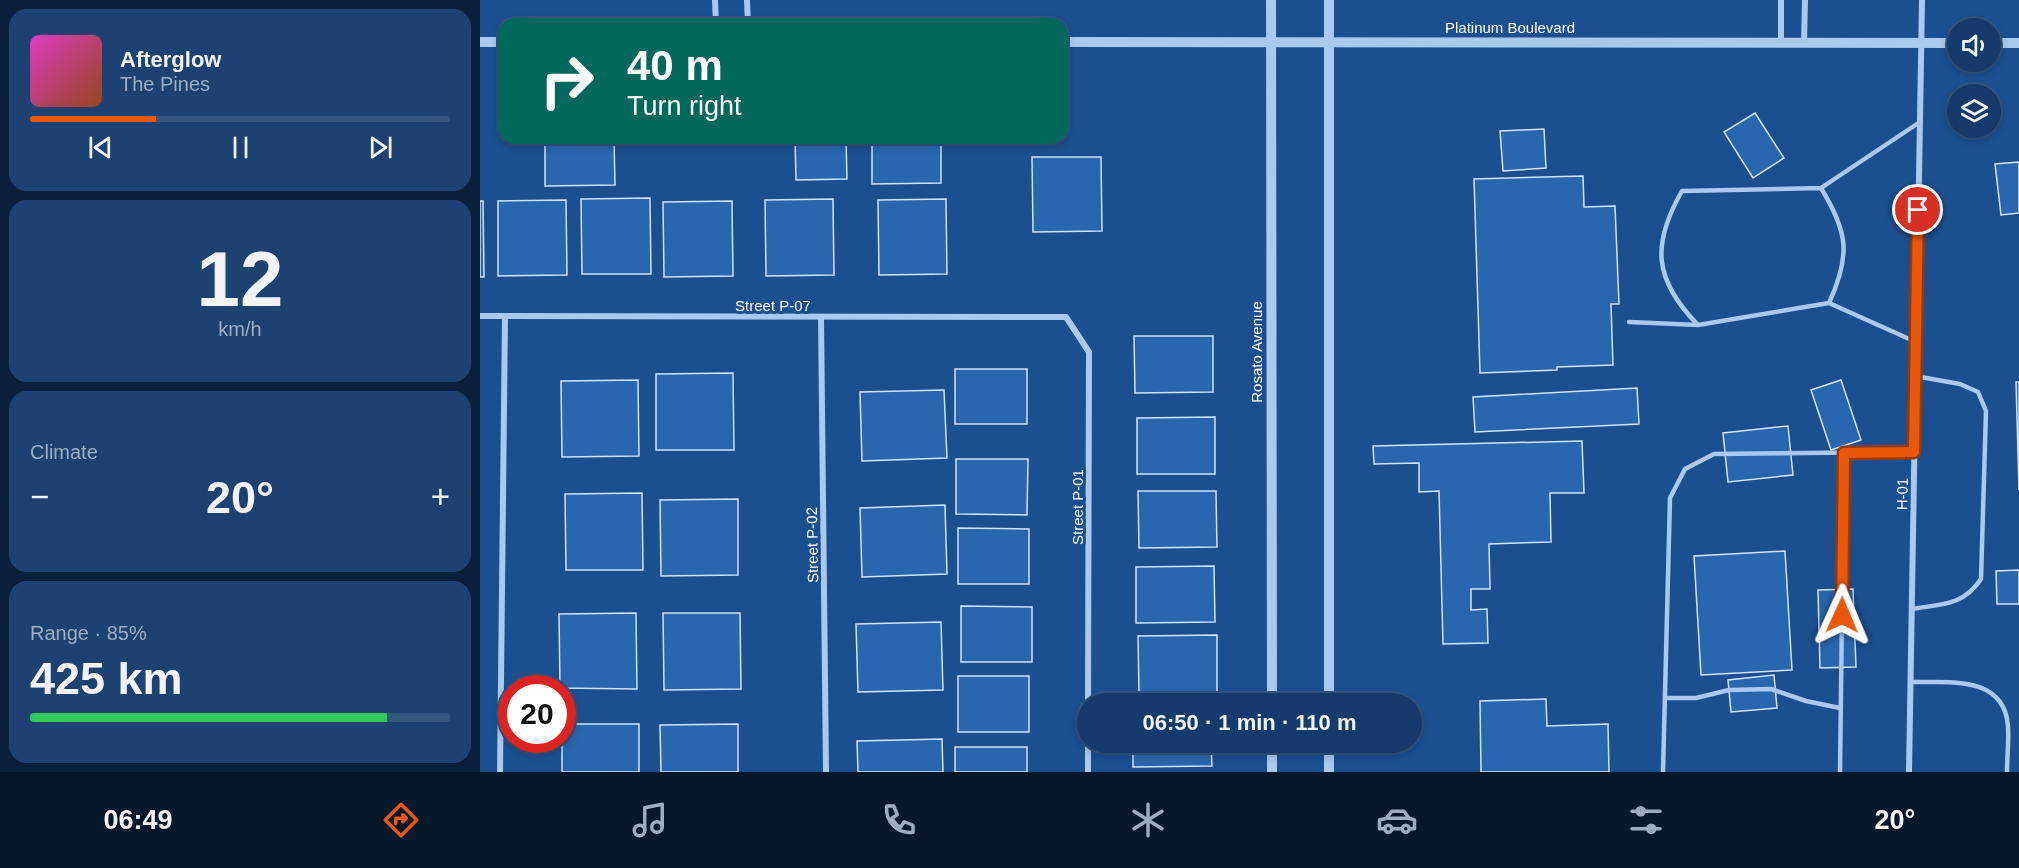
<!DOCTYPE html>
<meta charset="utf-8">
<style>
:root{--surface:#143b6b;--page:#1d4271;--text:#f1f3f6;--muted:#9dadc1;--line:#33557e;--accent:#ea580c}
body{margin:0;font-family:Helvetica,sans-serif;background:var(--page);color:var(--text);height:100vh;display:flex;flex-direction:column;font-size:22px;white-space:nowrap}
*{box-sizing:border-box;margin:0}
p{font-size:20px;color:var(--muted)}
.icon{flex:none;width:33px;height:33px;fill:none;stroke:currentColor;stroke-width:2;stroke-linecap:round;stroke-linejoin:round}
.map{position:relative;flex:1;overflow:hidden}
.side{display:flex;flex-direction:column;gap:9px;padding:9px;background:#0b203b;width:480px}
.side>*{flex:none}
.top-card{position:absolute;left:18px;top:18px;width:570px;height:126px;border-radius:18px;box-shadow:0 3px 9px #0003,0 0 0 2px var(--line);background:#00695c;color:#fff;overflow:hidden}
.fabs{position:absolute;left:1467px;top:18px;display:grid;gap:12px}
.fabs a{display:grid;place-items:center;width:54px;height:54px;border-radius:50%;background:var(--surface);box-shadow:0 3px 9px #0003,0 0 0 2px var(--line);font-size:30px}
.speed{position:absolute;left:18px;top:675px;display:flex;gap:12px;font-size:30px;font-weight:700;text-align:center}
.speed>*{display:grid;place-content:center;width:78px;height:78px;border-radius:50%;background:var(--surface);box-shadow:0 3px 9px #0003,0 0 0 2px var(--line);line-height:1}
.speed .limit{border:9px solid #d22;background:#fff;color:#111}
.pin{position:absolute;display:grid;place-items:center;width:51px;height:51px;color:#fff;margin:-26px;border:3px solid #fff;border-radius:50%;box-shadow:0 2px 6px #0007}
.me{position:absolute;width:66px;margin:-33px;rotate:1deg;stroke-linejoin:round;filter:drop-shadow(0 0 4px #0008)}
.turn{display:flex;align-items:center;gap:21px;height:126px;padding:0 30px;font-size:27px}
.turn .icon{width:78px;height:78px;stroke-width:2.5}
.turn b{display:block;font-size:42px;line-height:51px}
.big{font-size:45px;font-weight:700;line-height:1.1}
.side .tile{flex:1;display:flex;flex-direction:column;justify-content:center;gap:9px;min-width:0;padding:0 21px;border-radius:18px;background:var(--page)}
.side .dial{align-items:center;gap:0}
.dial b{font-size:78px;line-height:1}
.song{display:flex;align-items:center;gap:18px}
.cover{width:72px;height:72px;border-radius:9px;background:linear-gradient(135deg,hsl(310 70% 55%),hsl(20 70% 35%))}
.played{height:6px;border-radius:3px;background:linear-gradient(90deg,var(--accent) 30%,var(--line) 30%)}
.keys{display:flex;justify-content:space-around;direction:ltr}
.heat{display:flex;justify-content:space-between;align-items:center;font-size:33px;direction:ltr}
.charge{height:9px;border-radius:4px;background:linear-gradient(90deg,#34c759 85%,var(--line) 0)}
.trip{position:absolute;left:597px;top:693px;width:345px;height:60px;border-radius:30px;background:var(--surface);box-shadow:0 3px 9px #0003,0 0 0 2px var(--line);font-weight:700;line-height:60px;text-align:center}
.dock{display:flex;height:96px;justify-content:space-around;align-items:center;background:#08182b;color:var(--muted)}
.dock .icon{width:42px;height:42px}
.dock .current{color:var(--accent)}
.dock b{font-size:27px;color:var(--text)}
main{display:flex;flex:1;min-height:0}
.map>svg:first-child{display:block}
.building{fill:#2a66ad;stroke:#cfe3fa;stroke-width:1.5}
.lines{fill:none;stroke-linecap:round;stroke-linejoin:round}
.service{stroke:#a9c9ee;stroke-width:4.5}
.minor{stroke:#a9c9ee;stroke-width:6}
.tertiary{stroke:#a9c9ee;stroke-width:10}
.route-casing{stroke:#983908;stroke-width:15}
.route{stroke:#ea580c;stroke-width:10}
.labels{text-anchor:middle;dominant-baseline:central;stroke-width:6;stroke-linejoin:round;paint-order:stroke}
.street-label{font-size:15px;fill:#fff;stroke:#1b4f8f}
</style>
<main>
<section class="side">
<div class="tile">
<div class="song"><i class="cover"></i><div><b>Afterglow</b><p>The Pines</p></div></div>
<div class="played"></div>
<div class="keys"><svg class="icon" aria-label="previous" viewBox="0 0 24 24"><path d="M18 5L8 12l10 7zM5 5v14"/></svg><svg class="icon" aria-label="pause" viewBox="0 0 24 24"><path d="M8 5v14M16 5v14"/></svg><svg class="icon" aria-label="next" viewBox="0 0 24 24"><path d="M6 5l10 7-10 7zM19 5v14"/></svg></div>
</div>
<div class="tile dial"><b>12</b><p>km/h</p></div>
<div class="tile"><p>Climate</p>
<div class="heat"><a>−</a><b class="big">20°</b><a>+</a></div>
</div>
<div class="tile"><p>Range · 85%</p><b class="big">425 km</b><div class="charge"></div></div>
</section>
<div class="map">
<svg width="1539" height="772" viewBox="0 0 1539 772">
<rect width="100%" height="100%" fill="#1b4f8f"/>
<!-- building -->
<g class="building">
<path d="M1275,113L1304,158L1273,178L1244,132Z"/>
<path d="M1064,129L1066,168L1023,171L1020,131Z"/>
<path d="M65,138H134L135,185L65,186Z"/>
<path d="M315,138H366L367,179L316,180Z"/>
<path d="M392,138H461V183L392,184Z"/>
<path d="M552,157H621L622,231L553,232Z"/>
<path d="M1539,162V213L1521,215L1515,164Z"/>
<path d="M1103,176L1104,207L1135,206L1139,304H1131L1133,365L1077,367V370L1000,373L994,179Z"/>
<path d="M170,198L171,274H102L101,199Z"/>
<path d="M353,199L354,275L286,276L285,200Z"/>
<path d="M466,199L467,274L399,275L398,200Z"/>
<path d="M86,200L87,275L18,276V201Z"/>
<path d="M0,201H3L4,277H0Z"/>
<path d="M252,201L253,276L184,277L183,202Z"/>
<path d="M654,336H733V392L655,393Z"/>
<rect x="475" y="369" width="72" height="55"/>
<path d="M253,373L254,450H176V374Z"/>
<path d="M158,380L159,456L82,457L81,381Z"/>
<path d="M1361,380L1381,440L1351,450L1331,390Z"/>
<path d="M1536,382H1539V490Z"/>
<path d="M1157,388L1159,424L995,432L993,397Z"/>
<path d="M464,390L467,458L382,461L380,392Z"/>
<path d="M735,417V474H657V418Z"/>
<path d="M1308,426L1313,475L1248,482L1243,433Z"/>
<path d="M1102,441L1104,493H1070L1071,542L1009,544L1010,589H991V610L1007,609L1008,643L963,644L959,491L939,492V463L894,464L893,446Z"/>
<path d="M476,459H548L547,515L476,514Z"/>
<path d="M658,491H736L737,547L659,548Z"/>
<path d="M162,493L163,570H86L85,494Z"/>
<path d="M258,499V575L181,576L180,500Z"/>
<path d="M465,505L467,574L382,577L380,508Z"/>
<path d="M478,528L549,529V584H478Z"/>
<path d="M1305,551L1312,670L1221,675L1214,556Z"/>
<path d="M734,566L735,622L656,623V567Z"/>
<path d="M1539,570V604H1517L1516,571Z"/>
<path d="M1373,589L1376,667L1340,668L1338,590Z"/>
<path d="M481,606L552,607V662H481Z"/>
<path d="M156,613L157,689L80,688L79,614Z"/>
<path d="M183,613H260L261,689L184,690Z"/>
<path d="M461,622L463,690L378,692L376,624Z"/>
<path d="M737,635V692L659,693L658,636Z"/>
<path d="M1294,675L1297,708L1251,712L1248,680Z"/>
<rect x="478" y="676" width="71" height="56"/>
<path d="M1066,699L1067,726L1128,724L1129,772H1001L1000,701Z"/>
<rect x="82" y="724" width="77" height="48"/>
<path d="M258,724V772H181L180,725Z"/>
<path d="M462,739L463,772H378L377,741Z"/>
<path d="M653,742H731L732,766L653,767Z"/>
<rect x="475" y="747" width="72" height="25"/>
</g>
<g class="lines">
<!-- service -->
<g class="service">
<path d="M1341,188C1368,232 1371,255 1349,303L1218,325C1174,280 1171,245 1202,191L1341,188L1440,122"/>
<path d="M1349,303L1436,342"/>
<path d="M1149,322L1218,325"/>
<path d="M1432,609C1461,604 1483,606 1501,579L1506,411L1498,392L1480,384L1435,376"/>
<path d="M1431,682C1467,683 1524,674 1528,726C1529,741 1527,757 1527,772"/>
<path d="M1185,698H1216L1249,690L1291,689L1326,701L1360,708"/>
<path d="M1183,772L1190,498L1205,469L1234,454L1434,452"/>
<path d="M1360,772L1364,453"/>
</g>
<!-- minor -->
<g class="minor">
<path d="M235,0L236,24"/>
<path d="M267,0L268,24"/>
<path d="M1301,43V0"/>
<path d="M1324,43L1325,0"/>
<path d="M0,316L586,317L609,352L608,704"/>
<path d="M341,317L346,772"/>
<path d="M20,772L25,316"/>
<path d="M608,772V742"/>
<path d="M1429,772L1442,0"/>
</g>
<!-- tertiary -->
<g class="tertiary">
<path d="M791,0L792,704"/>
<path d="M849,0V704"/>
<path d="M0,42H24"/>
<path d="M582,42L1478,43"/>
<path d="M1510,43H1539"/>
<path d="M792,742V772"/>
<path d="M849,742V772"/>
</g>
</g>
<g class="lines">
<!-- route casing -->
<g class="route-casing">
<path id="route" d="M1362,615L1364,453L1434,452L1438,210"/>
</g>
<!-- route -->
<use href="#route" class="route"/>
</g>
<g class="labels">
<!-- street labels -->
<g class="street-label">
<text x="1030" y="27">Platinum Boulevard</text>
<text x="293" y="305">Street P-07</text>
<text transform="translate(776 352) rotate(-90)">Rosato Avenue</text>
<text transform="translate(1422 494) rotate(-89)">H-01</text>
<text transform="translate(597 507) rotate(-90)">Street P-01</text>
<text transform="translate(332 545) rotate(-91)">Street P-02</text>
</g>
</g>
</svg>
<div class="fabs">
<a><svg class="icon" aria-label="sound" viewBox="0 0 24 24"><path d="M4 9h4l5-4v14l-5-4H4zM17 9q2 3 0 6"/></svg></a>
<a><svg class="icon" aria-label="layers" viewBox="0 0 24 24"><path d="M12 4l9 5-9 5-9-5zM3 14l9 5 9-5"/></svg></a>
</div>
<div class="speed"><div class="limit">20</div></div>
<div class="pin" style="left:1438px;top:210px;background:#d93025"><svg class="icon" aria-label="arrive" viewBox="0 0 24 24"><path d="M6 21V4h12l-3 4 3 4H6"/></svg></div>
<svg class="me" style="left:1362px;top:615px" viewBox="-20 -20 40 40"><path d="M0-17L14 15 0 8-14 15z" fill="#ea580c" stroke="#fff" stroke-width="4"/></svg>
<div class="trip">06:50 · 1 min · 110 m</div>
<div class="top-card">
<div class="turn"><svg class="icon" aria-label="right" viewBox="0 0 24 24"><path d="M7 20v-9h11M14 6l5 5-5 5"/></svg><div><b>40 m</b>Turn right</div></div>
</div>
</div>
</main>
<nav class="dock">
<b>06:49</b>
<svg class="icon current" aria-label="directions" viewBox="0 0 24 24"><path d="M12 3l9 9-9 9-9-9zM9 14v-3h6M13 9l2 2-2 2"/></svg>
<svg class="icon" aria-label="music" viewBox="0 0 24 24"><path d="M9 18V5l10-2v13"/><circle cx="6" cy="18" r="3"/><circle cx="16" cy="16" r="3"/></svg>
<svg class="icon" aria-label="phone" viewBox="0 0 24 24"><path d="M5 4h4l2 5-3 2q2 4 5 5l2-3 5 2v4C11 20 4 13 5 4z"/></svg>
<svg class="icon" aria-label="climate" viewBox="0 0 24 24"><path d="M12 3v18M4 7l16 10M4 17L20 7"/></svg>
<svg class="icon" aria-label="car" viewBox="0 0 24 24"><path d="M5 17H2v-5l4-1 3-4h7l3 4 3 1v5h-3M9 17h6M6 11h13"/><circle cx="7" cy="17" r="2"/><circle cx="17" cy="17" r="2"/></svg>
<svg class="icon" aria-label="filters" viewBox="0 0 24 24"><path d="M4 7h16M4 17h16"/><circle cx="9" cy="7" r="2"/><circle cx="15" cy="17" r="2"/></svg>
<b>20°</b>
</nav>
